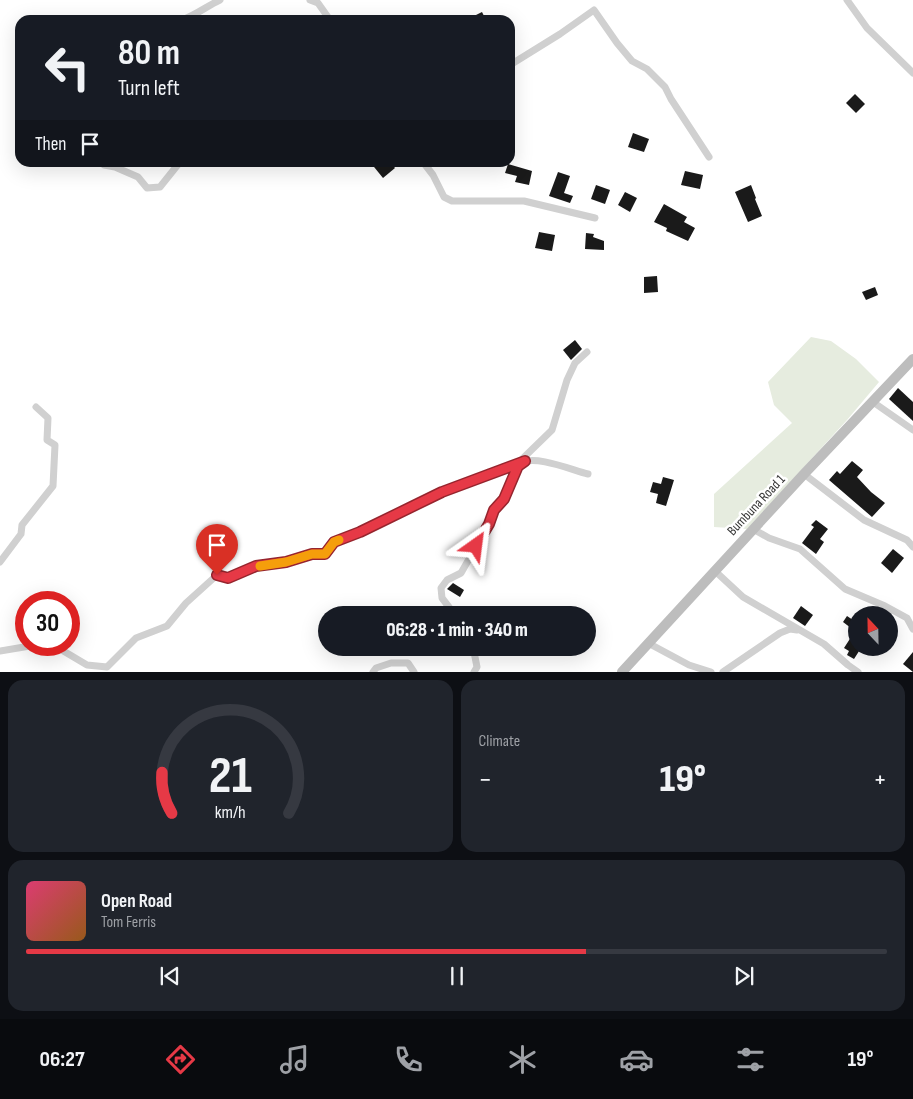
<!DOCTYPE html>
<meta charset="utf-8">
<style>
:root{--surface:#171b24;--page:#20242c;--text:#f1f3f6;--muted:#9ea1a6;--line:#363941;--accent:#e63946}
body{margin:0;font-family:"Sofia Sans Condensed",sans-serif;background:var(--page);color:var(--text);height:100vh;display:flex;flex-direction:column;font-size:19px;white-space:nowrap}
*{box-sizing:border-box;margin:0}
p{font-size:16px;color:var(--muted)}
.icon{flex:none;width:28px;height:28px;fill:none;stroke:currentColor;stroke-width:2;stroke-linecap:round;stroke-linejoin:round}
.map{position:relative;height:672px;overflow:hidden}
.panel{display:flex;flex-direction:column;gap:8px;padding:8px;background:#0d0f14;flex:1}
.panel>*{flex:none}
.guide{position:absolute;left:15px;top:15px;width:500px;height:152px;border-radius:15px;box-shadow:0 5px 20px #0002;background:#171b24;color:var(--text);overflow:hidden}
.needle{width:32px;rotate:338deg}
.tools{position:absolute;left:848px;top:606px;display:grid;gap:10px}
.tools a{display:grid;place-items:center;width:50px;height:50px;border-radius:50%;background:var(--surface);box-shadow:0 5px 20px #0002;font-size:25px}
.speed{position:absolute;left:15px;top:591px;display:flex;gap:10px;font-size:25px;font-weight:700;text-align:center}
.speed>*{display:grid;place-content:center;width:65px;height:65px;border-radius:50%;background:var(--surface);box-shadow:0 5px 20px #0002;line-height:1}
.speed .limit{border:8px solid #d22;background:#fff;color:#111}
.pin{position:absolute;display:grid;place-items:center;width:42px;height:42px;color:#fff;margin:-51px -21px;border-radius:50% 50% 50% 0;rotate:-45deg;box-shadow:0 0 5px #0007}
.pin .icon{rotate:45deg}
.me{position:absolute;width:55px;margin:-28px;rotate:31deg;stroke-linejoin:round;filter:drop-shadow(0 0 4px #0008)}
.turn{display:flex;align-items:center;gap:18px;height:105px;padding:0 20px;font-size:22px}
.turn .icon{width:65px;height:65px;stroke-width:2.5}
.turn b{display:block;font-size:35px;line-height:42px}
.then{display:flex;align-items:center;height:48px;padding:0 20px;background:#0003;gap:10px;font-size:19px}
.big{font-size:38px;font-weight:800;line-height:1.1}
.panel .card{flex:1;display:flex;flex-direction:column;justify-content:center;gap:8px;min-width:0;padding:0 18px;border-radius:15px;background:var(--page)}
.panel .dial{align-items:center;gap:0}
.dial svg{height:130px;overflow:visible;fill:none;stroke:var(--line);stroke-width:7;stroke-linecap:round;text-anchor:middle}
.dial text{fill:var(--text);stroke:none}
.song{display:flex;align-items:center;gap:15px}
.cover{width:60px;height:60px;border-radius:8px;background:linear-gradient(135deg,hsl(340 70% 55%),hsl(30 70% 35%))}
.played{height:5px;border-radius:2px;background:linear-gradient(90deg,var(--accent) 65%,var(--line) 65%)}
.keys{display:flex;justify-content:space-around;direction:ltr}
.heat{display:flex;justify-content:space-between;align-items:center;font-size:28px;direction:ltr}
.panel .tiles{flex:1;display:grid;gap:8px;grid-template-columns:1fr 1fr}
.card:last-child{grid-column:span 2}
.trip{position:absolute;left:318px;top:606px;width:278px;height:50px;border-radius:25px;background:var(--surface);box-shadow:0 5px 20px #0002;font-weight:800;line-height:50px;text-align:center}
.tab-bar{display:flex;height:80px;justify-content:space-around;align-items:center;background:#090b0e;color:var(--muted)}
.tab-bar .icon{width:35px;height:35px}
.tab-bar .active{color:var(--accent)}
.tab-bar b{font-size:22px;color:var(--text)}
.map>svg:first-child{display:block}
.green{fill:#e6ecdf}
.building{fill:#1a1a1a}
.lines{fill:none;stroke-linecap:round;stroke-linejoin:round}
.street{stroke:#d0d0d0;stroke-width:7}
.secondary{stroke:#bdbdbd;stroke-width:10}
.route-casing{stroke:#96252e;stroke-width:12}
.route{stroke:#e63946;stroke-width:9}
.slow{stroke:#f59e0b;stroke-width:9}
.labels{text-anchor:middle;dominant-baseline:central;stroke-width:5;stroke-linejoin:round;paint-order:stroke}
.street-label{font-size:14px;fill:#333;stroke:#fff}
</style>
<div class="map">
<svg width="913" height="672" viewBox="0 0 913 672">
<rect width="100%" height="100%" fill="#fff"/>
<!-- green -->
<path class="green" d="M811,337L831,341L856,359L879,382L847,420L747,529L714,527V494L792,423L774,405L768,382Z"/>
<!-- building -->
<g class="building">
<path d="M482,12L486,20H466Z"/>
<path d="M855,94L865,104L856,113L846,103Z"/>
<path d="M633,133L649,139L644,152L628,147Z"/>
<path d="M370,162H390L395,168L383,178Z"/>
<path d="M508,164L532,171L529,185L515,182L517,176L505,173Z"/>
<path d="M685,171L703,175L700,189L681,185Z"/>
<path d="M558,172L570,176L564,193L573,196L570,203L549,196Z"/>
<path d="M596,185L610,190L605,204L591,199Z"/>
<path d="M751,185L756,198L755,199L762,216L748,222L735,192Z"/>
<path d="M625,192L637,198L630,212L618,205Z"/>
<path d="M664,204L687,217L684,222L695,228L688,241L666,231L667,228L654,222Z"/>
<path d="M539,232L555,235L552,251L535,248Z"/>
<path d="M586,233L594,234L593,237L604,241V250L585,249Z"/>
<path d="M657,276L658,292L644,293V277Z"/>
<path d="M875,287L878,295L866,300L862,292Z"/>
<path d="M575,340L582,349L571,360L563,350Z"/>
<path d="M898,388L913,402V421L889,399Z"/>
<path d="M852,461L863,470L857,477L871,492L885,503L872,517L829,480L837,471L840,474Z"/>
<path d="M663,477L674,480L666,506L656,503L658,494L650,492L653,482L661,484Z"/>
<path d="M816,520L828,529L820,539L824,542L816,554L802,543L814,527L811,525Z"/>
<path d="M893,549L904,558L892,573L881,563Z"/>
<path d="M453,583L464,590L460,597L447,589Z"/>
<path d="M801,606L813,615L805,626L793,618Z"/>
<path d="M847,616L856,622V648H861L854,659L847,655L849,651L844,648L855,631L843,622Z"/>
<path d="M913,652V672L903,664Z"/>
</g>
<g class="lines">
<!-- street -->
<g class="street">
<path d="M310,0L318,3L330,20"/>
<path d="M847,0L867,28L913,73"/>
<path d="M182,20C196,15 207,6 220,0"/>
<path d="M510,65L560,34L594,10L617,43L632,61L647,69L665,87L671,99L709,157"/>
<path d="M102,162L104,165L115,167L138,177L147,188L160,187L180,162"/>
<path d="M423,162L433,175L444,197L452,201H524L595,218"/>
<path d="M873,402L913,430"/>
<path d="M519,463C537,455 569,469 588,474"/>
<path d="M804,474L864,520L907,540L913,547"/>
<path d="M753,529L769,538L800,549L845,589L885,606L907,618L913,629"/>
<path d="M0,562L21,534L22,525L53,486L55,445L47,440L48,418L36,407"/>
<path d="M715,571L743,597L824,644L848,665L858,672"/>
<path d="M455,615L442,598L441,588L447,580L461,573L489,524L494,511L503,499L518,466L523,463"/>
<path d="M648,643L689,665L711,672"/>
<path d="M472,648L474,652L477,667L474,672"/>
<path d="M0,651L30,646H55L87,665L107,667L136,638L167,626L186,603L217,575L228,578L256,566L286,562L312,553H325L334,542L360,532L442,492L516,465L552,430L567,380L575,363L587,352"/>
<path d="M373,672L376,668L391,663H408L414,672"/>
<path d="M723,672L780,633L790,629L797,630"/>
</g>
<!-- secondary -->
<path class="secondary" d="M622,672L804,474L913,359"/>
</g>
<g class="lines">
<!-- route casing -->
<g class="route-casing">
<path id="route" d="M217,575L228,578L256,566L286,562L312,554H325L334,542L360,532L442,492L525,461L518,466L504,499L494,510L489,524L476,546"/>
</g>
<!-- route -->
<use href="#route" class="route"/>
<!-- slow -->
<path class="slow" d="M260,566L286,562L312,554H325L334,542L339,540"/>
</g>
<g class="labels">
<!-- street labels -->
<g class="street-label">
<text transform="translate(756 505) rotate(-47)">Bumbuna Road 1</text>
</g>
</g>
</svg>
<div class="tools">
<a><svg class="needle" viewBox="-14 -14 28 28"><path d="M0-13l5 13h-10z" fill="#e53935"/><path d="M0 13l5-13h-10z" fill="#9ea1a6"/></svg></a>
</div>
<div class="speed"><div class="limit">30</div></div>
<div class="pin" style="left:217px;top:575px;background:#d93025"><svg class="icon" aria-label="arrive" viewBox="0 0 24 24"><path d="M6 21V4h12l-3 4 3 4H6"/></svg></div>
<svg class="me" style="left:476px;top:546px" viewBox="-20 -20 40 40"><path d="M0-17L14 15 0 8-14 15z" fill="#e63946" stroke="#fff" stroke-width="4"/></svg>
<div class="trip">06:28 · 1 min · 340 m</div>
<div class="guide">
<div class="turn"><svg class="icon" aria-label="left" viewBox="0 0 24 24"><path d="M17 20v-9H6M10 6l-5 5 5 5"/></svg><div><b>80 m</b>Turn left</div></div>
<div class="then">Then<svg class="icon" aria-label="arrive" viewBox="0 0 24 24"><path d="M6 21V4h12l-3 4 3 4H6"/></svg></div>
</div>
</div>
<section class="panel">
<div class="tiles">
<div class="card dial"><svg viewBox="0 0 100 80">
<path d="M14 69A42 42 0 1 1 86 69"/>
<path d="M14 69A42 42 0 0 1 8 44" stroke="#e63946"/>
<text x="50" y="56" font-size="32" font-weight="700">21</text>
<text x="50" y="72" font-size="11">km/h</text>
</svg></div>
<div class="card"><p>Climate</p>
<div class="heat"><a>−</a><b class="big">19°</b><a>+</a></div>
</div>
<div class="card">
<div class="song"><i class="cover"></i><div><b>Open Road</b><p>Tom Ferris</p></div></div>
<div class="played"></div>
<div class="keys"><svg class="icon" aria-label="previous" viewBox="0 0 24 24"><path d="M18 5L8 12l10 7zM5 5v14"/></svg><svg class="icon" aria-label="pause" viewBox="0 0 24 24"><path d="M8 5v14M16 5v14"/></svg><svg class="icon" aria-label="next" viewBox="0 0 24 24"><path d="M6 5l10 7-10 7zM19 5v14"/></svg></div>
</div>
</div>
</section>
<nav class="tab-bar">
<b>06:27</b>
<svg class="icon active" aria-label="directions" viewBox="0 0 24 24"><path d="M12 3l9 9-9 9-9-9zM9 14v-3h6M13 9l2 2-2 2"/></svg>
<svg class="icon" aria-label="music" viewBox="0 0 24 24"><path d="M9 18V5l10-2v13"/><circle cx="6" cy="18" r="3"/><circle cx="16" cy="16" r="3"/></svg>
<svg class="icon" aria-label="phone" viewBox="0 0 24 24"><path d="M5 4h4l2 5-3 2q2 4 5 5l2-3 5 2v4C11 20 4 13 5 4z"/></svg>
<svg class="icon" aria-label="climate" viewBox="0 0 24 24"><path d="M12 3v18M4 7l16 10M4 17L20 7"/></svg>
<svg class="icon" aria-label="car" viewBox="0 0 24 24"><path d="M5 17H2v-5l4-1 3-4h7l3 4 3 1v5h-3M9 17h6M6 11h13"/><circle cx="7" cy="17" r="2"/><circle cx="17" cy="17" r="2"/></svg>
<svg class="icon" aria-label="filters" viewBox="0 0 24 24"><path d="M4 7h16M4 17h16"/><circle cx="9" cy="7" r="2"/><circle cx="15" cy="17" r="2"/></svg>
<b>19°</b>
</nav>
